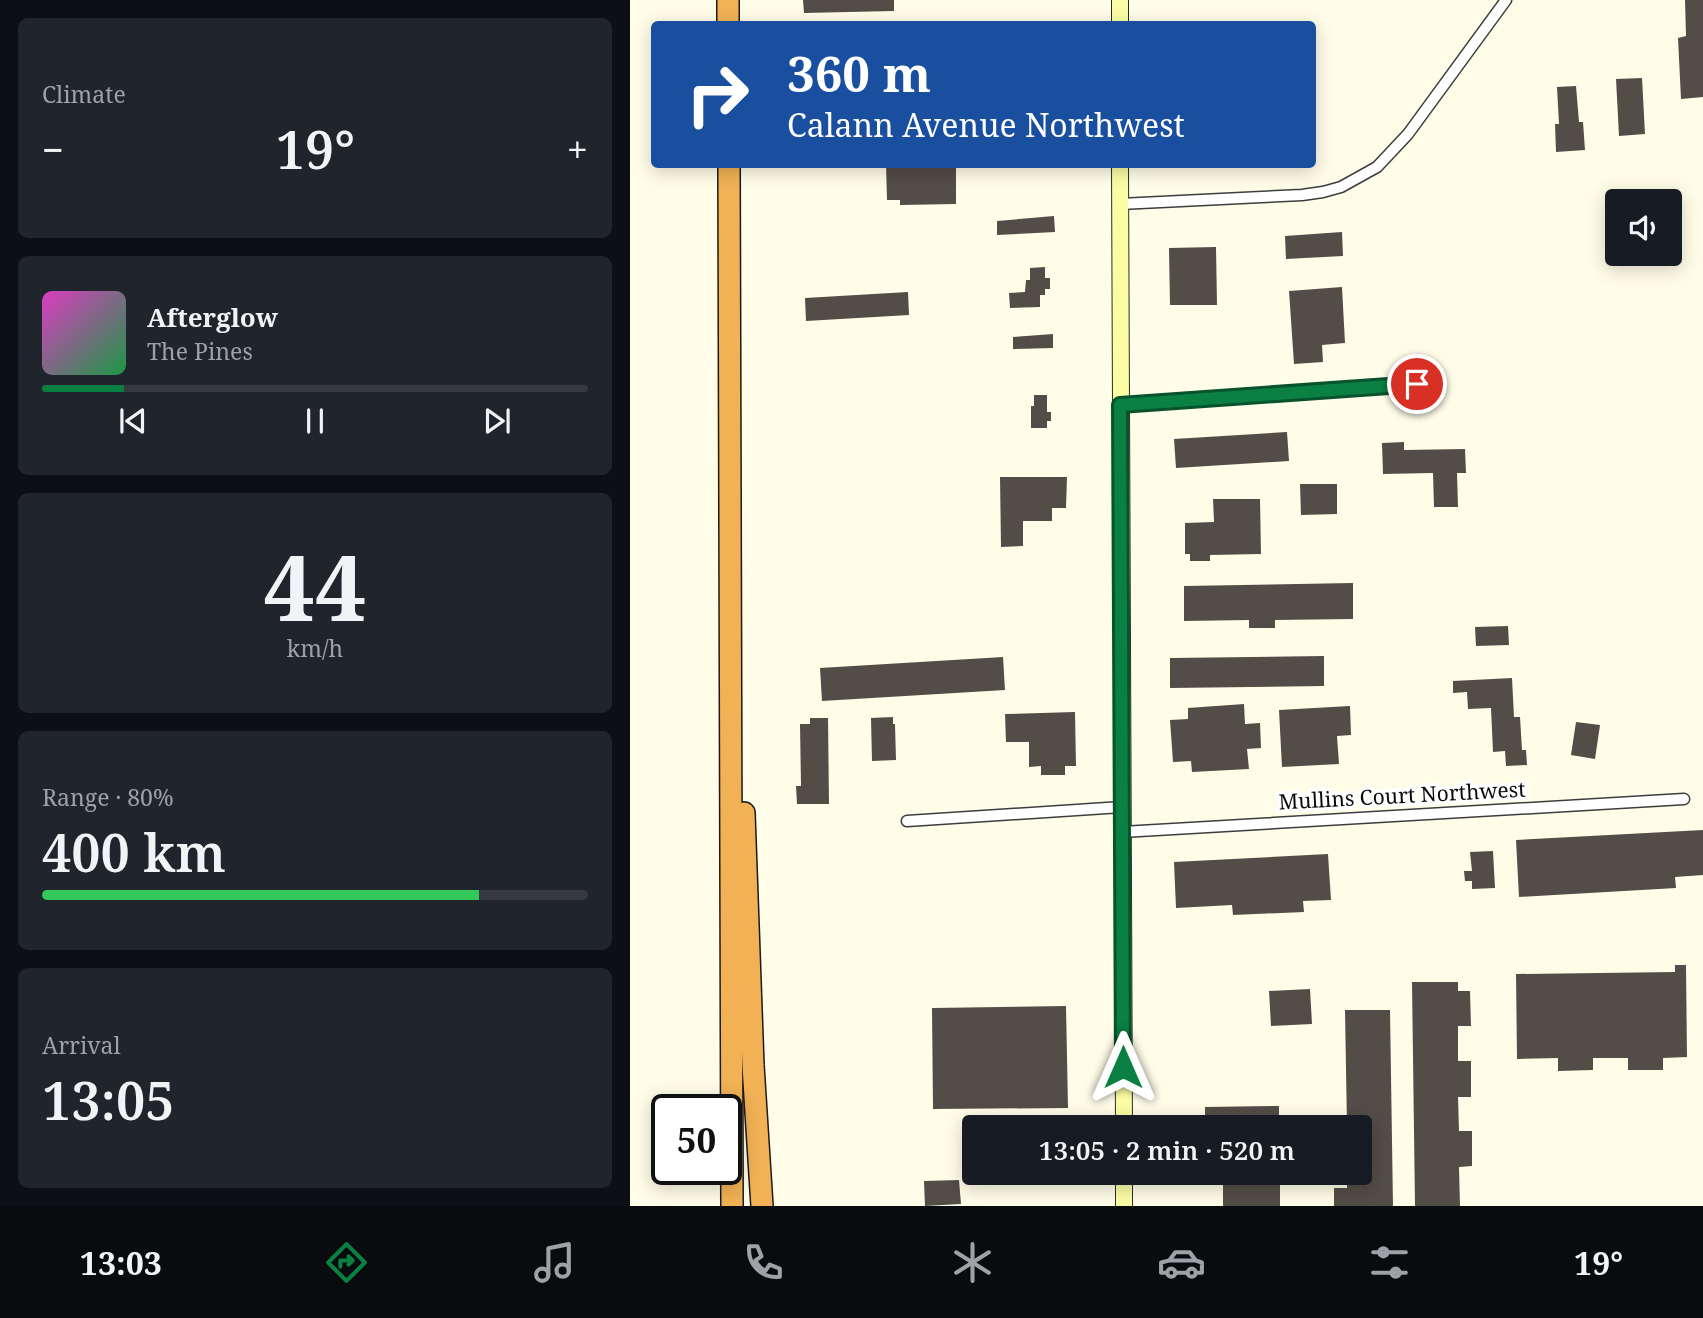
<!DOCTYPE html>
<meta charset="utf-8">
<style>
:root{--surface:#171b24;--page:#20242c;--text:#f1f3f6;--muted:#9ea1a6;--line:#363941;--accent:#0b8043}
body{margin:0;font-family:"Noto Serif",serif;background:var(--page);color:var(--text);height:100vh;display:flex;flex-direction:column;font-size:26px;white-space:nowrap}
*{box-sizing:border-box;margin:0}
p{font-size:23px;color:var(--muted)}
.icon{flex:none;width:38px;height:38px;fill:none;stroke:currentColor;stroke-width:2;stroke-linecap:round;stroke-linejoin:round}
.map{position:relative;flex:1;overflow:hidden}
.sheet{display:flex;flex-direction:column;gap:18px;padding:18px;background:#0d0f14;width:630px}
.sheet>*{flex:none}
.hud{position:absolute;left:21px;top:21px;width:665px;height:147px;border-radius:7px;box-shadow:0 4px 18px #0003;background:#1a4fa0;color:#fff;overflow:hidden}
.controls{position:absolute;left:975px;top:189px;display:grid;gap:14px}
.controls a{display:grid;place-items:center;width:77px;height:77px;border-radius:7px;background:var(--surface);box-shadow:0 4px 18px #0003;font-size:35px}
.speed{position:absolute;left:21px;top:1094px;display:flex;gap:14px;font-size:35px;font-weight:700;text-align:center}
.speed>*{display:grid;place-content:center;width:91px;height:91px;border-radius:50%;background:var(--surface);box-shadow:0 4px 18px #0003;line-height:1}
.speed .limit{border:4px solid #111;border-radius:10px;background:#fff;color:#111}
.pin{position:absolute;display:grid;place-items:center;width:60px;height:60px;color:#fff;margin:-30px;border:4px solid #fff;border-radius:50%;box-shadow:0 2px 7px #0007}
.me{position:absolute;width:77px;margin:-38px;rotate:0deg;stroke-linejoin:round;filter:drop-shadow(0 0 5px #0008)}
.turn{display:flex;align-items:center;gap:24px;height:147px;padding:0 21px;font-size:32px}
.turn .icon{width:91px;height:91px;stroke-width:2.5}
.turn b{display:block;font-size:49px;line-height:60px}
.big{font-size:52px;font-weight:600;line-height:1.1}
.sheet .widget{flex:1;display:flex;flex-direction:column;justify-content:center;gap:10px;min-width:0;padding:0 24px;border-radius:10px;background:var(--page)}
.sheet .dial{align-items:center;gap:0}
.dial b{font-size:91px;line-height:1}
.song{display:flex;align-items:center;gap:21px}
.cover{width:84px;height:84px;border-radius:10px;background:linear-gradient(135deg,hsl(310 70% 55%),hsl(140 70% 35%))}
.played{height:7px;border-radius:4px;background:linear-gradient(90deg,var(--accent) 15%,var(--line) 15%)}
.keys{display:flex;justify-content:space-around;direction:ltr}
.heat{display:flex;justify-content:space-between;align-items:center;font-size:38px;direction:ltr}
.charge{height:10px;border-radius:5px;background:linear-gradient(90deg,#34c759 80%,var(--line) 0)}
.trip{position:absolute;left:332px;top:1115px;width:410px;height:70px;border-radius:7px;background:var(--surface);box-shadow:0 4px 18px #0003;font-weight:600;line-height:70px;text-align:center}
.dock{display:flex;height:112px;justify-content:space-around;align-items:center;background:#090b0e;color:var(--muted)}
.dock .icon{width:49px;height:49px}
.dock .on{color:var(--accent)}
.dock b{font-size:32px;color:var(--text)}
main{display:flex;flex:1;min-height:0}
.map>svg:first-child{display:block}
.building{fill:#534d47}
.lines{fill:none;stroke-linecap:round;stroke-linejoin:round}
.minor-casing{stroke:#3d3d3d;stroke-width:13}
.secondary-casing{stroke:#2c2c2c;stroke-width:18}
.motorway-casing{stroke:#1b1b1b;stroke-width:24}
.minor{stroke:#fff;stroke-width:10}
.secondary{stroke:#fbfda5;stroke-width:16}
.motorway{stroke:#f1b154;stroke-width:21}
.route-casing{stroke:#07532c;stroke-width:18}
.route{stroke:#0b8043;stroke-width:12}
.labels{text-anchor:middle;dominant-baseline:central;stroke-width:7;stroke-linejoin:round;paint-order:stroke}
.street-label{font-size:21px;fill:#0a0a0a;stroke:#fff}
</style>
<main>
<section class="sheet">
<div class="widget"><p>Climate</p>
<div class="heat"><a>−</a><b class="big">19°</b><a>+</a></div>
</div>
<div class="widget">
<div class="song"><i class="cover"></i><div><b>Afterglow</b><p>The Pines</p></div></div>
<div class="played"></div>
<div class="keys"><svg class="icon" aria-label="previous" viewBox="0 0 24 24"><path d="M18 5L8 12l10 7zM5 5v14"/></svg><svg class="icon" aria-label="pause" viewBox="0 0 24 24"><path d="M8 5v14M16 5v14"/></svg><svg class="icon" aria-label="next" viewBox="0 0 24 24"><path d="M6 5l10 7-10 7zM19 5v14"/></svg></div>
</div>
<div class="widget dial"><b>44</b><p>km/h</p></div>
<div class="widget"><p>Range · 80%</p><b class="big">400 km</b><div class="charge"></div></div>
<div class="widget"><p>Arrival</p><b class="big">13:05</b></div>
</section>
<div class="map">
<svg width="1073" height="1206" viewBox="0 0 1073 1206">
<rect width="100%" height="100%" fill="#fffde8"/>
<!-- building -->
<g class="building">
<path d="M173,0H264V11L174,13Z"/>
<path d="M1055,0H1073V97L1051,99L1048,38L1056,36Z"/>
<path d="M1012,78L1015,134L989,136L986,79Z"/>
<path d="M946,86L949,122H953L955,150L926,152L925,124H929L927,87Z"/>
<path d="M256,164H326V204L270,205V200H257Z"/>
<path d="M424,216L425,232L367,235V221Z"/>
<path d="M712,232L713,256L656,259L655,236Z"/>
<path d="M586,247L587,305H540L539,248Z"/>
<path d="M415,267V278H420V289H415V295H410V307L380,308L379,293L395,292L396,280H400V268Z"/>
<path d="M712,287L715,343L692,345L693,362L664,364L659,291Z"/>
<path d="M278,292L279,315L176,321L175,298Z"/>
<path d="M423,334V348L383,349V337Z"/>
<path d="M404,395H417V412H421V421H417V428H401V406H404Z"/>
<path d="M657,432L659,461L546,468L544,439Z"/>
<path d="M774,442V450L835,449L836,473H827L828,507H804L803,473L753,474L752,443Z"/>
<path d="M370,477H437L436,508H422V521H393V546L371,547Z"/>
<path d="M670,484H707V514L671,515Z"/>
<path d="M583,499H630L631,554L580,555V561H560V554H555V523L584,522Z"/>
<path d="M723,583V619L645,620V628H619V620L554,621V586Z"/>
<path d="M878,626L879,645L846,646L845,627Z"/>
<path d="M694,656V686L540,688V658Z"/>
<path d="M373,657L375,690L192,701L190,668Z"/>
<path d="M882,678L884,717H890L892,750H896L897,765L876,766L875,751L863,752L861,708L838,709L837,692L823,693V681Z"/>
<path d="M614,704L615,724L630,723L631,748L617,749L619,769L562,772L561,761L543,762L540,720L558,719V708Z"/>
<path d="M720,706L721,735L707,736L709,764L652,767L649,710Z"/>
<path d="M445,712L446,766H435V775H411V766L399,767V742H376L375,714Z"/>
<path d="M263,717V724H265L266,760L242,761L241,718Z"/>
<path d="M180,718H198L199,804H167L166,786H171L170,724H180Z"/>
<path d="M946,722L970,725L965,759L941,755Z"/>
<path d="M1073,830V875L1045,877L1046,888L889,897L886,840Z"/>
<path d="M863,851L865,888L842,889V881H835L834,871H842L840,852Z"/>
<path d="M698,854L701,900L673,901L674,912L603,915L602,905L546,908L544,862Z"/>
<path d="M1045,965H1056L1057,1057L1033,1058V1070H998V1058H963V1070L928,1071V1058L887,1059L886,974L1045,972Z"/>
<path d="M782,982H828V991H840L841,1026H828V1061H841V1097H828L829,1131H842V1166L829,1167L830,1206H785Z"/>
<path d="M680,989L682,1024L641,1026L639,991Z"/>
<path d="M436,1006L438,1108L303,1109L302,1008Z"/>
<path d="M715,1010H760L763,1206H704V1188H717V1172H730V1127H717Z"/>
<path d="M649,1106V1127H575V1107Z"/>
<rect x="593" y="1172" width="57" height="34"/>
<path d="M329,1180L331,1204L295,1206L294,1181Z"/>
</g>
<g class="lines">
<!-- minor casing -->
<g class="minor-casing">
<g id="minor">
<path d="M490,204L672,195L693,192L711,187L747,167L778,134L876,0"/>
<path d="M490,405L787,384"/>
<path d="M277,821L492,807"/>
<path d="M492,832L1054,799"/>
</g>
</g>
<!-- secondary casing -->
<g class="secondary-casing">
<g id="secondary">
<path d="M490,24V0"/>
<path d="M490,164L494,1127"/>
<path d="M494,1172V1206"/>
</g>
</g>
<!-- motorway casing -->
<g class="motorway-casing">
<g id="motorway">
<path d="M98,0V24"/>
<path d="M99,164L102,1206"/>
<path d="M114,813L123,1065L132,1206"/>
</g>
</g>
<!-- minor -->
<use href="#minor" class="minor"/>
<!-- secondary -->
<use href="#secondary" class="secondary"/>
<!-- motorway -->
<use href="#motorway" class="motorway"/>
</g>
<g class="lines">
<!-- route casing -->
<g class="route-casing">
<path id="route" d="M493,1067L490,405L787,384"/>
</g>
<!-- route -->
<use href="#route" class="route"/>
</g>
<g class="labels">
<!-- street labels -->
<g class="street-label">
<text transform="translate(772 795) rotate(-3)">Mullins Court Northwest</text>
</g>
</g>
</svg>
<div class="controls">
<a><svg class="icon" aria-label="sound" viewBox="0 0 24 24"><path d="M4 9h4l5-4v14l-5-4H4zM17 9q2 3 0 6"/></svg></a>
</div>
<div class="speed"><div class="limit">50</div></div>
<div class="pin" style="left:787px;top:384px;background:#d93025"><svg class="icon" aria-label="arrive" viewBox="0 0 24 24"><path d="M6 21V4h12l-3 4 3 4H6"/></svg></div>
<svg class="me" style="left:493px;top:1067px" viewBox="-20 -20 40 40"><path d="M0-17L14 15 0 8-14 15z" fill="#0b8043" stroke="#fff" stroke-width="4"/></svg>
<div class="trip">13:05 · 2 min · 520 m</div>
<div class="hud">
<div class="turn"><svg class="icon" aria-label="right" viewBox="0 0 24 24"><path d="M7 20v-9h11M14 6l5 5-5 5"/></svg><div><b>360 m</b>Calann Avenue Northwest</div></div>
</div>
</div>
</main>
<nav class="dock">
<b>13:03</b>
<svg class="icon on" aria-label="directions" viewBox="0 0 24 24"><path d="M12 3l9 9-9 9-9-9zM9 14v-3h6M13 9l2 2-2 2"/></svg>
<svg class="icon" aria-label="music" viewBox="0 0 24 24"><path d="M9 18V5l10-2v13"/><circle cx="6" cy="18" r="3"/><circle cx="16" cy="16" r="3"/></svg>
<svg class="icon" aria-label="phone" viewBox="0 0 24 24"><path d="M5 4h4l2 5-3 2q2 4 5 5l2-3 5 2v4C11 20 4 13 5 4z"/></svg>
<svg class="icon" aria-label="climate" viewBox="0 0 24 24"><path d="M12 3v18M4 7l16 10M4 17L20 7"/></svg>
<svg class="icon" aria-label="car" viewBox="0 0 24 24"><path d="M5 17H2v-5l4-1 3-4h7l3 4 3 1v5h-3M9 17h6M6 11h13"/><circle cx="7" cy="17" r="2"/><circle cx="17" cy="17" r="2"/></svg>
<svg class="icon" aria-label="filters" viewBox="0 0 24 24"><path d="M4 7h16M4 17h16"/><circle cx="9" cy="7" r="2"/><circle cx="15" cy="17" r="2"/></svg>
<b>19°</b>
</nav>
